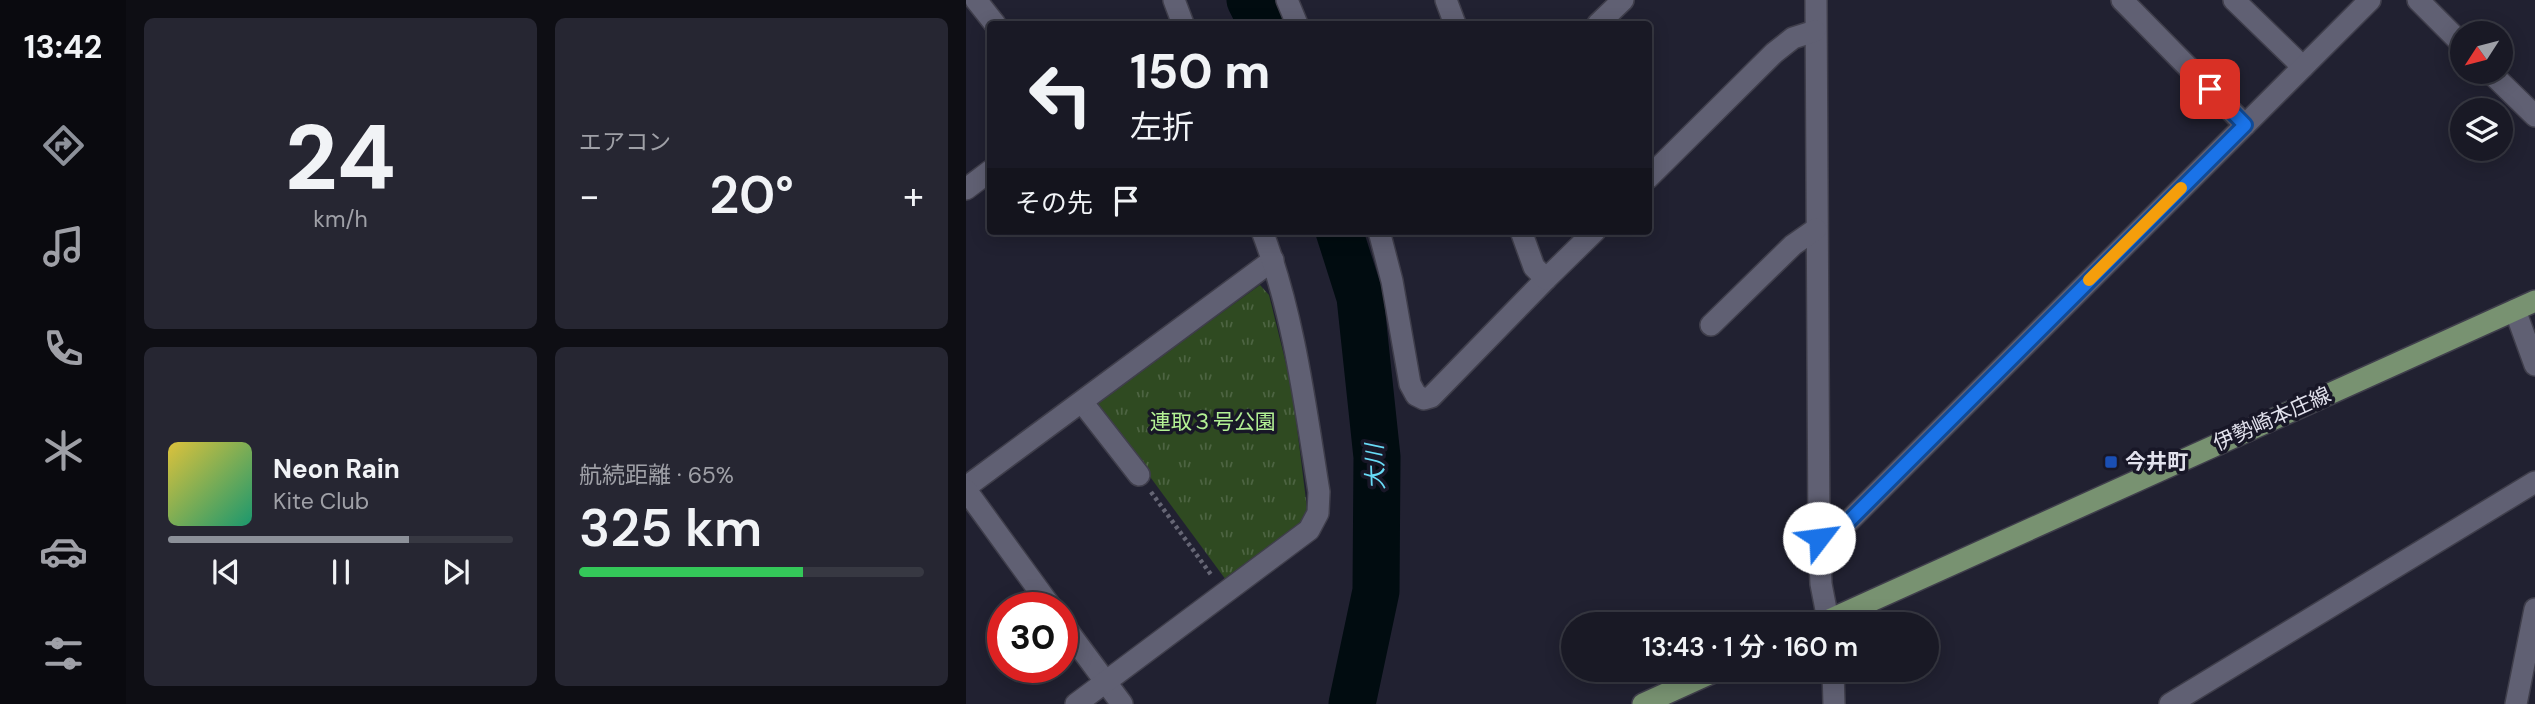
<!DOCTYPE html>
<html lang="ja">
<meta charset="utf-8">
<style>
:root{--surface:#191925;--page:#262632;--text:#f1f3f6;--muted:#9fa0a7;--line:#373842;--accent:#8c9099}
body{margin:0;font-family:"DM Sans","Noto Sans JP",sans-serif;background:var(--page);color:var(--text);height:100vh;display:flex;flex-direction:column;font-size:26px;white-space:nowrap}
*{box-sizing:border-box;margin:0}
p{font-size:23px;color:var(--muted)}
.icon{flex:none;width:38px;height:38px;fill:none;stroke:currentColor;stroke-width:2;stroke-linecap:round;stroke-linejoin:round}
.map{position:relative;flex:1;overflow:hidden}
.drawer{display:flex;flex-direction:column;gap:18px;padding:18px;background:#0e0e14;width:840px}
.drawer>*{flex:none}
.banner{position:absolute;left:21px;top:21px;width:665px;height:214px;border-radius:7px;box-shadow:0 4px 18px #0003,0 0 0 2px var(--line);background:#191925;color:var(--text);overflow:hidden}
.needle{width:46px;rotate:234deg}
.controls{position:absolute;left:1484px;top:21px;display:grid;gap:14px}
.controls a{display:grid;place-items:center;width:63px;height:63px;border-radius:50%;background:var(--surface);box-shadow:0 4px 18px #0003,0 0 0 2px var(--line);font-size:35px}
.speed{position:absolute;left:21px;top:592px;display:flex;gap:14px;font-size:35px;font-weight:700;text-align:center}
.speed>*{display:grid;place-content:center;width:91px;height:91px;border-radius:50%;background:var(--surface);box-shadow:0 4px 18px #0003,0 0 0 2px var(--line);line-height:1}
.speed .limit{border:10px solid #d22;background:#fff;color:#111}
.pin{position:absolute;display:grid;place-items:center;width:60px;height:60px;color:#fff;margin:-30px;border-radius:14px;box-shadow:0 4px 10px #0006}
.me{position:absolute;width:77px;margin:-38px;rotate:60deg;stroke-linejoin:round;filter:drop-shadow(0 0 5px #0008)}
.turn{display:flex;align-items:center;gap:24px;height:147px;padding:0 28px;font-size:32px}
.turn .icon{width:91px;height:91px;stroke-width:2.5}
.turn b{display:block;font-size:49px;line-height:60px}
.then{display:flex;align-items:center;height:66px;padding:0 28px;background:#0003;gap:14px;font-size:26px}
.big{font-size:52px;font-weight:600;line-height:1.1}
.drawer .card{flex:1;display:flex;flex-direction:column;justify-content:center;gap:10px;min-width:0;padding:0 24px;border-radius:10px;background:var(--page)}
.drawer .dial{align-items:center;gap:0}
.dial b{font-size:91px;line-height:1}
.song{display:flex;align-items:center;gap:21px}
.cover{width:84px;height:84px;border-radius:10px;background:linear-gradient(135deg,hsl(50 70% 55%),hsl(160 70% 35%))}
.played{height:7px;border-radius:4px;background:linear-gradient(90deg,var(--accent) 70%,var(--line) 70%)}
.keys{display:flex;justify-content:space-around;direction:ltr}
.heat{display:flex;justify-content:space-between;align-items:center;font-size:38px;direction:ltr}
.charge{height:10px;border-radius:5px;background:linear-gradient(90deg,#34c759 65%,var(--line) 0)}
.drawer .tiles{flex:1;display:grid;gap:18px;grid-template-columns:repeat(2,1fr)}
.trip{position:absolute;left:595px;top:612px;width:378px;height:70px;border-radius:35px;background:var(--surface);box-shadow:0 4px 18px #0003,0 0 0 2px var(--line);font-weight:600;line-height:70px;text-align:center}
main{display:flex;flex:1;min-height:0}
.menu{display:flex;flex-direction:column;width:126px;justify-content:space-around;align-items:center;background:#0a0a0f;color:var(--muted)}
.menu .icon{width:49px;height:49px}
.menu .selected{color:var(--accent)}
.menu b{font-size:32px;color:var(--text)}
.map>svg:first-child{display:block}
.park{fill:url(#park-tufts)}
.lines{fill:none;stroke-linecap:round;stroke-linejoin:round}
.river{stroke:#010c10;stroke-width:47}
.minor-casing{stroke:#3f3e4b;stroke-width:24}
.major-casing{stroke:#3f3e4b;stroke-width:24}
.path{stroke:#666675;stroke-width:4.5;stroke-dasharray:3.5 3.5;stroke-linecap:butt}
.minor{stroke:#606073;stroke-width:21}
.major{stroke:#789271;stroke-width:21}
.route-casing{stroke:#114b97;stroke-width:18}
.route{stroke:#1a73e8;stroke-width:12}
.slow{stroke:#f59e0b;stroke-width:12}
.transit-dot{fill:#1a4fb4;stroke:#181727;stroke-width:2.5}
.labels{text-anchor:middle;dominant-baseline:central;stroke-width:7;stroke-linejoin:round;paint-order:stroke}
.street-label{font-size:21px;fill:#e2e2ed;stroke:#181727}
.park-label{font-size:21px;fill:#b3f194;stroke:#181727}
.poi-label{font-size:21px;font-weight:bold;fill:#e2e2ed;stroke:#181727;text-anchor:start}
.water-label{font-size:23px;font-style:italic;fill:#68dbf6;stroke:#181727}
</style>
<main>
<nav class="menu">
<b>13:42</b>
<svg class="icon selected" aria-label="directions" viewBox="0 0 24 24"><path d="M12 3l9 9-9 9-9-9zM9 14v-3h6M13 9l2 2-2 2"/></svg>
<svg class="icon" aria-label="music" viewBox="0 0 24 24"><path d="M9 18V5l10-2v13"/><circle cx="6" cy="18" r="3"/><circle cx="16" cy="16" r="3"/></svg>
<svg class="icon" aria-label="phone" viewBox="0 0 24 24"><path d="M5 4h4l2 5-3 2q2 4 5 5l2-3 5 2v4C11 20 4 13 5 4z"/></svg>
<svg class="icon" aria-label="climate" viewBox="0 0 24 24"><path d="M12 3v18M4 7l16 10M4 17L20 7"/></svg>
<svg class="icon" aria-label="car" viewBox="0 0 24 24"><path d="M5 17H2v-5l4-1 3-4h7l3 4 3 1v5h-3M9 17h6M6 11h13"/><circle cx="7" cy="17" r="2"/><circle cx="17" cy="17" r="2"/></svg>
<svg class="icon" aria-label="filters" viewBox="0 0 24 24"><path d="M4 7h16M4 17h16"/><circle cx="9" cy="7" r="2"/><circle cx="15" cy="17" r="2"/></svg>
</nav>
<section class="drawer">
<div class="tiles">
<div class="card dial"><b>24</b><p>km/h</p></div>
<div class="card"><p>エアコン</p>
<div class="heat"><a>−</a><b class="big">20°</b><a>+</a></div>
</div>
<div class="card">
<div class="song"><i class="cover"></i><div><b>Neon Rain</b><p>Kite Club</p></div></div>
<div class="played"></div>
<div class="keys"><svg class="icon" aria-label="previous" viewBox="0 0 24 24"><path d="M18 5L8 12l10 7zM5 5v14"/></svg><svg class="icon" aria-label="pause" viewBox="0 0 24 24"><path d="M8 5v14M16 5v14"/></svg><svg class="icon" aria-label="next" viewBox="0 0 24 24"><path d="M6 5l10 7-10 7zM19 5v14"/></svg></div>
</div>
<div class="card"><p>航続距離 · 65%</p><b class="big">325 km</b><div class="charge"></div></div>
</div>
</section>
<div class="map">
<svg width="1569" height="704" viewBox="0 0 1569 704">
<defs>
<pattern id="park-tufts" width="24" height="20" patternUnits="userSpaceOnUse" patternTransform="scale(1.75)"><rect width="24" height="20" fill="#2f4a21"/><path d="M3 7l-1-3M5 7V3M7 7l1-3M15 17l-1-3M17 17v-4M19 17l1-3" fill="none" stroke="#4d6442"/></pattern>
</defs>
<rect width="100%" height="100%" fill="#212131"/>
<!-- park -->
<path class="park" d="M294,285L303,295L326,388L341,508L337,524L260,580L132,406V402Z"/>
<g class="lines">
<!-- river -->
<g class="river">
<path d="M284,0L296,24"/>
<path d="M373,231L394,297L411,457L410,591L386,704"/>
</g>
<!-- minor casing -->
<g class="minor-casing">
<g id="minor">
<path d="M10,0L29,24"/>
<path d="M208,0L217,24"/>
<path d="M321,0L331,24"/>
<path d="M480,0L489,24"/>
<path d="M850,0L853,538L855,584L863,625"/>
<path d="M1156,0L1279,125"/>
<path d="M1268,0L1337,67"/>
<path d="M1452,0L1496,44"/>
<path d="M632,24L657,0"/>
<path d="M1524,72L1569,116"/>
<path d="M682,178L808,53L827,38L849,31"/>
<path d="M0,189L24,171"/>
<path d="M413,231L426,281L444,384L450,395L458,399L465,397L580,279"/>
<path d="M555,231L568,267L580,279L629,231"/>
<path d="M1549,310L1569,365"/>
<path d="M745,325L827,245L850,229"/>
<path d="M116,402L173,475"/>
<path d="M0,487L307,260"/>
<path d="M0,490L85,607"/>
<path d="M853,538L877,527L1404,0"/>
<path d="M96,623L156,704"/>
<path d="M867,670L868,704"/>
<path d="M110,704L343,530L352,513L353,492C339,405 328,314 296,231"/>
<path d="M1204,704L1569,482"/>
<path d="M1550,704L1569,609"/>
</g>
</g>
<!-- major casing -->
<g class="major-casing">
<g id="major">
<path d="M852,625L1569,301"/>
<path d="M677,704L752,670"/>
</g>
</g>
<!-- path -->
<path class="path" d="M185,492L246,576"/>
<!-- minor -->
<use href="#minor" class="minor"/>
<!-- major -->
<use href="#major" class="major"/>
</g>
<g class="lines">
<!-- route casing -->
<g class="route-casing">
<path id="route" d="M853,538L877,527L1279,125L1244,89"/>
</g>
<!-- route -->
<use href="#route" class="route"/>
<!-- slow -->
<path class="slow" d="M1123,280L1215,188"/>
</g>
<!-- markers -->
<rect class="transit-dot" x="1138" y="455" width="14" height="14" rx="3.5"/>
<g class="labels">
<!-- street labels -->
<g class="street-label">
<text transform="translate(1306 419) rotate(-24)">伊勢崎本庄線</text>
</g>
<!-- park labels -->
<g class="park-label">
<text x="247" y="422">連取３号公園</text>
</g>
<!-- poi labels -->
<g class="poi-label">
<text x="1159" y="462">今井町</text>
</g>
<!-- water labels -->
<g class="water-label">
<text transform="translate(409 467) rotate(-92)">大川</text>
</g>
</g>
</svg>
<div class="controls">
<a><svg class="needle" viewBox="-14 -14 28 28"><path d="M0-13l5 13h-10z" fill="#e53935"/><path d="M0 13l5-13h-10z" fill="#9fa0a7"/></svg></a>
<a><svg class="icon" aria-label="layers" viewBox="0 0 24 24"><path d="M12 4l9 5-9 5-9-5zM3 14l9 5 9-5"/></svg></a>
</div>
<div class="speed"><div class="limit">30</div></div>
<div class="pin" style="left:1244px;top:89px;background:#d93025"><svg class="icon" aria-label="arrive" viewBox="0 0 24 24"><path d="M6 21V4h12l-3 4 3 4H6"/></svg></div>
<svg class="me" style="left:853px;top:538px" viewBox="-20 -20 40 40"><circle r="19" fill="#fff"/><path d="M0-13L10 11 0 6-10 11z" fill="#1a73e8"/></svg>
<div class="trip">13:43 · 1 分 · 160 m</div>
<div class="banner">
<div class="turn"><svg class="icon" aria-label="left" viewBox="0 0 24 24"><path d="M17 20v-9H6M10 6l-5 5 5 5"/></svg><div><b>150 m</b>左折</div></div>
<div class="then">その先<svg class="icon" aria-label="arrive" viewBox="0 0 24 24"><path d="M6 21V4h12l-3 4 3 4H6"/></svg></div>
</div>
</div>
</main>
